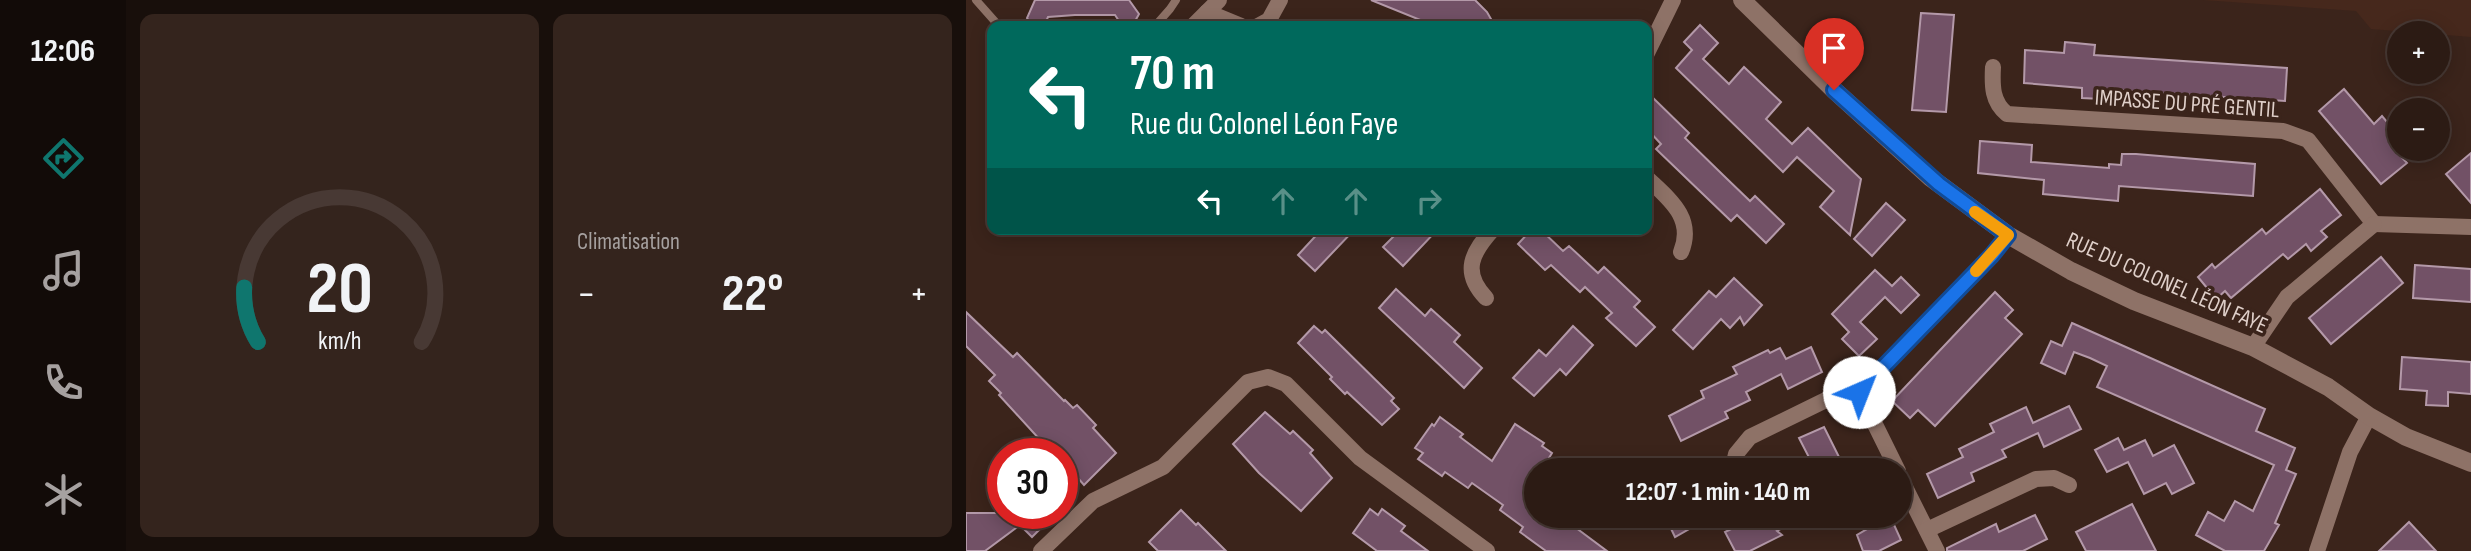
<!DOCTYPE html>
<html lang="fr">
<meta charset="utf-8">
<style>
:root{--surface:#2c1b14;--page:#34241d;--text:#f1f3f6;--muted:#a6a1a0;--line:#483934;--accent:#0f766e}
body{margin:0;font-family:"Sofia Sans Condensed",sans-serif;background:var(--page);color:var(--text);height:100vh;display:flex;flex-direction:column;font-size:26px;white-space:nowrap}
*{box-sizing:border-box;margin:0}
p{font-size:23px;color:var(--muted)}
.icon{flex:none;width:38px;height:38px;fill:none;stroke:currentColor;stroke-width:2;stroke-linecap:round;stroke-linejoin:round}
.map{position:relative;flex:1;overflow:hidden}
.drawer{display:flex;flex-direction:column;gap:14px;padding:14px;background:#180f0b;width:840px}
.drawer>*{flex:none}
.banner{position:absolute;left:21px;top:21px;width:665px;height:214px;border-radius:14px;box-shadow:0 4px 18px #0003,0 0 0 2px var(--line);background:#00695c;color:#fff;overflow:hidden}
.fabs{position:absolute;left:1421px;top:21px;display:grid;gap:14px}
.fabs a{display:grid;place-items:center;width:63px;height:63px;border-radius:50%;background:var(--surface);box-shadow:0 4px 18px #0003,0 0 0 2px var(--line);font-size:35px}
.speed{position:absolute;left:21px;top:438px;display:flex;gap:14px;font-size:35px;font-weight:700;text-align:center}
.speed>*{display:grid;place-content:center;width:91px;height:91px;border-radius:50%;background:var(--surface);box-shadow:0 4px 18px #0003,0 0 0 2px var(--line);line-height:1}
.speed .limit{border:10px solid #d22;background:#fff;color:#111}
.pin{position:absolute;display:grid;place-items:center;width:60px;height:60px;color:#fff;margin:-72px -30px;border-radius:50% 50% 50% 0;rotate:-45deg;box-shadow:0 0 7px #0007}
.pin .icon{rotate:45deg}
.me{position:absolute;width:77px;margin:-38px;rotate:44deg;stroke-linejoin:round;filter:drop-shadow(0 0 5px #0008)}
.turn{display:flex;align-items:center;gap:24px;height:147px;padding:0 28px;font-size:32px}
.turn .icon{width:91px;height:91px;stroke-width:2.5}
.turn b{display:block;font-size:49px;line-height:60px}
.lanes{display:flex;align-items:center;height:66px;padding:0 28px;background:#0003;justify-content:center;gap:35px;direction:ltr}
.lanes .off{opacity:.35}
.big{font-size:52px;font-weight:700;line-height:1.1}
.drawer .card{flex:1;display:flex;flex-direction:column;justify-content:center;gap:10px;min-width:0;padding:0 24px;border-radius:14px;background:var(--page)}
.drawer .dial{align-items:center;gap:0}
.dial svg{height:182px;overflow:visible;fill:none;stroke:var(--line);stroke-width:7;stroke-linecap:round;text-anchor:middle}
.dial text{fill:var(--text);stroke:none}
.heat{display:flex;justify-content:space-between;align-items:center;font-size:38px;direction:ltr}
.drawer .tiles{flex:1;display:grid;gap:14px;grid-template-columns:repeat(2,1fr)}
.trip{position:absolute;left:558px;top:458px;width:388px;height:70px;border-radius:35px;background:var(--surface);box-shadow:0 4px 18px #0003,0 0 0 2px var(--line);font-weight:700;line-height:70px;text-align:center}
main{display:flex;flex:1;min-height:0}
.dock{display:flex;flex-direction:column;width:126px;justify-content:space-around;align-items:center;background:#120b08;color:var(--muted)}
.dock .icon{width:49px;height:49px}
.dock .on{color:var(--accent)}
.dock b{font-size:32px;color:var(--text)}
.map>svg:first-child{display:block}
.built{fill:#46281c}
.building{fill:#725166;stroke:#b499a9;stroke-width:2}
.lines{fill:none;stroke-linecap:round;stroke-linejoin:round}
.service{stroke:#8e7267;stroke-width:8}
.minor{stroke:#8e7267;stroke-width:16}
.tertiary{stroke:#8e7267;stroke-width:18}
.route-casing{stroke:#114b97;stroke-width:18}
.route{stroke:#1a73e8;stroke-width:12}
.slow{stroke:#f59e0b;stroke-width:12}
.labels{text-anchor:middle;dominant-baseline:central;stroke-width:7;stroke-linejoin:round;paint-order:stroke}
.street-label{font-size:23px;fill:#dfcfc9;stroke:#3b241b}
</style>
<main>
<nav class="dock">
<b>12:06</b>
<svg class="icon on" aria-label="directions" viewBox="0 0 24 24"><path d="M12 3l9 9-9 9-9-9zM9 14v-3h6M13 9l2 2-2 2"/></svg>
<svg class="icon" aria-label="music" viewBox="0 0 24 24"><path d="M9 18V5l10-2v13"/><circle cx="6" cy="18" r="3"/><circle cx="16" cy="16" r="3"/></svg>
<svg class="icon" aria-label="phone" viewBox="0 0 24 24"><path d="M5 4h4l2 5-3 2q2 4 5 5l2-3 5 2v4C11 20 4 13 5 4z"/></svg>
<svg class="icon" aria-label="climate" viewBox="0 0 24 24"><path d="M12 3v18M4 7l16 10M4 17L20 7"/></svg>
</nav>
<section class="drawer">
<div class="tiles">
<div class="card dial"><svg viewBox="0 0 100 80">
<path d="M14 69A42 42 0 1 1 86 69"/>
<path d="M14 69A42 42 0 0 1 8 45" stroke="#0f766e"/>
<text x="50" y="56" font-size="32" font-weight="700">20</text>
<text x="50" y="72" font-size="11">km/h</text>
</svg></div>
<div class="card"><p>Climatisation</p>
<div class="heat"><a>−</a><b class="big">22°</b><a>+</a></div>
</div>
</div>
</section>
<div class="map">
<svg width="1505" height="551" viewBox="0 0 1505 551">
<rect width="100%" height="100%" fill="#3b241b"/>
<!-- built -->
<path class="built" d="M1237,0H1505V37L1405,29L1390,11Z"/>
<!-- building -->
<g class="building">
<path d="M69,0H163L173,14L168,23L155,24L149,15H109L82,17L78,26H67L61,18Z"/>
<path d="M405,0H509L521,12L529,26H469Z"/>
<path d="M955,13L988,15L980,112L946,110Z"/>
<path d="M734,25L752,43L737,59L763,84L778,67L815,102L800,119L826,144L842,128L895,179L884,235L854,207L868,191L831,157L817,172L710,68L726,50L718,42Z"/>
<path d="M1099,42L1129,45L1128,55L1321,68L1319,101L1136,89L1135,99L1116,98V88L1058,83L1059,50L1098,53Z"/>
<path d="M1378,89L1408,124L1416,116L1433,136V150L1431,152L1441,163L1415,184L1353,111Z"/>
<path d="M681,92L723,133L719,138L757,175L784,201L789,196L818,224L800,243L771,215L765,221L690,149L695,144L681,129Z"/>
<path d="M1014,141L1066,145L1065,162L1143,168V164L1155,165L1156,154H1170L1289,164L1287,196L1153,186L1152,201L1077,194L1078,180L1012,173Z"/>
<path d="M1505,153V203L1480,174Z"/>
<path d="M1354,189L1375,215L1355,231L1361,237L1345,251L1340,244L1322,259L1317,254L1265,298L1259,291L1250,299L1232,277L1246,264L1249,268L1296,229L1300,234Z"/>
<path d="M920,203L939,220L906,256L888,239Z"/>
<path d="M356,229H389L349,271L332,255Z"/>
<path d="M435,229H472L437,266L417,247Z"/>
<path d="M566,229H574L597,251L603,246L632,273L638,267L674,301L668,307L689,327L670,346L640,318L646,313L619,287L614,292L585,265L579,270L552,244Z"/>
<path d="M1415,257L1437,283L1365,344L1343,318Z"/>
<path d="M1449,265L1505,269V302L1447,298Z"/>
<path d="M909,270L926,286L935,277L953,295L935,313L919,297L894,322L911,339L893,356L876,339L883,332L866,314Z"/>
<path d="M768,278L796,305L778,325L774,317L764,328L755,319L727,349L707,330L743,291L750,297Z"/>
<path d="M430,289L459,316L465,309L494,335L488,342L516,368L498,388L413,308Z"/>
<path d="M1029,292L1047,310L1039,318L1056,334L969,426L952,410L944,418L926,401Z"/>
<path d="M0,312L47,357L51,353L98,401L99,400L107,408L111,405L130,425L127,428L150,453L118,485L104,469L96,476V453H86L33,395L35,393L23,381L29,375L0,346Z"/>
<path d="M1106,323L1299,409L1290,431L1329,448L1320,470L1330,474L1309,523L1313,525L1298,551H1259L1230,535L1242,512L1258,521L1269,501L1287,511L1308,465L1131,387L1141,366L1124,358L1108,352L1099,374L1075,363L1085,341L1096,346Z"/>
<path d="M348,326L356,333L359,330L428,398L425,401L433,409L416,425L381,392L379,394L364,379L366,377L332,343Z"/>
<path d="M607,326L627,345L600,375L594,369L568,396L547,378L573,350L580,356Z"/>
<path d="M845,347L856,372L822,389L815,374L780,392L784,400L759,412L762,418L715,441L703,416L738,398L735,391L771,374L767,367L802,350L804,353L814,348L820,359Z"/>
<path d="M1436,357L1505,362V394L1482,392V406L1460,405L1461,391L1434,389Z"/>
<path d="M1103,406L1115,429L1078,447L1072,433L1036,450L1040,457L1005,473L1008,481L972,498L961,474L997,457L993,449L1028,432L1024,424L1060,407L1067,423Z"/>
<path d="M299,412L324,434L327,431L347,450L344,453L366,478L335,511L293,473L267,444Z"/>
<path d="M474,417L497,434L494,437L526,461L549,424L578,443L576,446L586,453L575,471H570V516H594L641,551H580L554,532L557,527L534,510L537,505L506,483L502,488L479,472L476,476L452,459L457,453L449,448L466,424L468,426Z"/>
<path d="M858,427L880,471H850L833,438Z"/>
<path d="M1152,438L1158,450L1179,440L1187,456L1208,445L1228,483L1206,494L1200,483L1178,494L1162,462L1141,472L1129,450Z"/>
<path d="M1166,504L1190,551H1120L1110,532Z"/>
<path d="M404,509L412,515L416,509L439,526L435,531L462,551H411L387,533Z"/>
<path d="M215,510L230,525L232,523L260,551H192L183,542Z"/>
<path d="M0,513H90L66,537L54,525L19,551H0Z"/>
<path d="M1069,515L1081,539L1057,551H981V548L1030,524L1033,532Z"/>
<path d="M699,516H746L709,537Z"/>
<path d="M792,516H840L811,531L816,535L784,551H769L759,532Z"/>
<path d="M916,516H924L935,540L913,551H897L891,535L901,529L899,525Z"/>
<path d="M1443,522L1470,551H1413Z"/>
</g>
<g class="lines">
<!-- service -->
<g class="service">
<path d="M10,0L33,26"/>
<path d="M189,26L204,9L210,0"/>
</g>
<!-- minor -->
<g class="minor">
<path d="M241,12L275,26"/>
<path d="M227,26L253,0"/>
<path d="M292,26L303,20L314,0"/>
<path d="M681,53L707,0"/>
<path d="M1027,67C1026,86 1026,102 1041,114L1317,131L1342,140L1408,224"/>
<path d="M681,178C703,199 729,218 715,252"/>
<path d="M1408,224L1505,227"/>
<path d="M520,298C495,272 506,252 527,229"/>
<path d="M1287,347L1321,297L1408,224"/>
<path d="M766,471L770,454L784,437L870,395L893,392"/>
<path d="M932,471L893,392L1026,255L1042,235"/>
<path d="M934,477L971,551"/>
<path d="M961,530L1070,479L1088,478L1103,485"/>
<path d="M75,551L127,501L197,467L282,382L302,377L320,384L394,458L521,551"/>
<path d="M1351,551L1384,452L1403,416"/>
</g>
<!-- tertiary -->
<path class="tertiary" d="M776,0L868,90L965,178L1042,235L1105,271L1168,301L1287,347L1362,387L1403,416L1440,437L1505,463"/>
</g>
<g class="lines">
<!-- route casing -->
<g class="route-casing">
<path id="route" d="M868,90L973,184L1042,235L1026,255L893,392"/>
</g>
<!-- route -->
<use href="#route" class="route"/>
<!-- slow -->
<path class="slow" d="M1009,212L1042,235L1010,271"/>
</g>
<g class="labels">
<!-- street labels -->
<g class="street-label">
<text transform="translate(1221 104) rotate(4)">IMPASSE DU PRÉ GENTIL</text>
<text transform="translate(1201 283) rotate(24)">RUE DU COLONEL LÉON FAYE</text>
</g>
</g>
</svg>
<div class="fabs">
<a>+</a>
<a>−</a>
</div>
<div class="speed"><div class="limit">30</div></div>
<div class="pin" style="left:868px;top:90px;background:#d93025"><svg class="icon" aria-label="arrive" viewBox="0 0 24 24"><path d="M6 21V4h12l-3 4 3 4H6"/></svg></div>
<svg class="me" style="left:893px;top:392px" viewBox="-20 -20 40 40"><circle r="19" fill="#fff"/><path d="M0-13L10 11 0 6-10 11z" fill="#1a73e8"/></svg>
<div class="trip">12:07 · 1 min · 140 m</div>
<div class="banner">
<div class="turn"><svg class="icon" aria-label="left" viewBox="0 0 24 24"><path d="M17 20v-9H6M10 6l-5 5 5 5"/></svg><div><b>70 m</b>Rue du Colonel Léon Faye</div></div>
<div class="lanes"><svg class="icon" aria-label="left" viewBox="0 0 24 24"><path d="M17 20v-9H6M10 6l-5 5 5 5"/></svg><svg class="icon off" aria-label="ahead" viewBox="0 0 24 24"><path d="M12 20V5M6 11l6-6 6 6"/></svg><svg class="icon off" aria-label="ahead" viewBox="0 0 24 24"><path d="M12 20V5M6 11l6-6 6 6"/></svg><svg class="icon off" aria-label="right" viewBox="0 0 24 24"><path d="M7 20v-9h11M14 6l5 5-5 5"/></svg></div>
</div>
</div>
</main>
